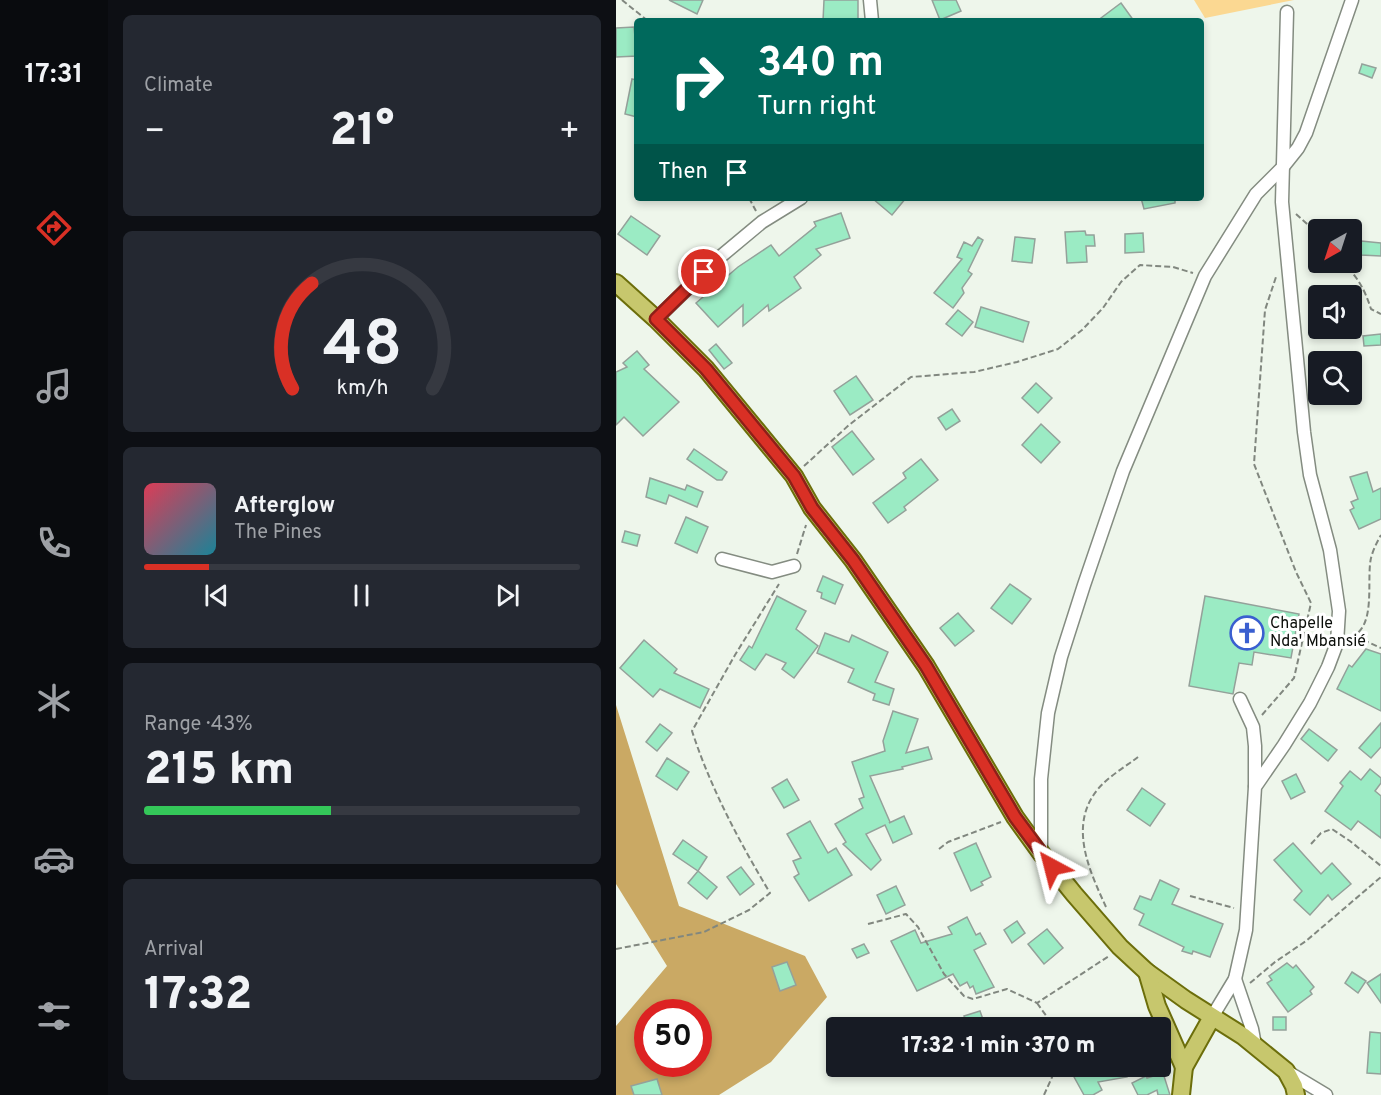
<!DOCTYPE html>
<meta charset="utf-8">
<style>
:root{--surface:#171b24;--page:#242831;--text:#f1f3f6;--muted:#9ea1a6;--line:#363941;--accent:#d93025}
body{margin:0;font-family:Overpass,sans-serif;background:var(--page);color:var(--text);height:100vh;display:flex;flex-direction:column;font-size:22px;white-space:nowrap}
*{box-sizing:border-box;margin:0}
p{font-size:20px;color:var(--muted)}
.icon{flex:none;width:33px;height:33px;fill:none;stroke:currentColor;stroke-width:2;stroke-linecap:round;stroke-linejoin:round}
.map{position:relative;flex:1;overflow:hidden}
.side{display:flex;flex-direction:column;gap:15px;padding:15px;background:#0d0f14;width:508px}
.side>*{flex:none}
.guide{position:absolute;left:18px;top:18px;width:570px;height:183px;border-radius:6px;box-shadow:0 3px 9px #0003;background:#00695c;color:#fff;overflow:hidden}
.needle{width:39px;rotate:219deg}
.buttons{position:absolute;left:692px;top:219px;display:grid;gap:12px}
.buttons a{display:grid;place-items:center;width:54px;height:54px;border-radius:6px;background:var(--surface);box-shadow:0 3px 9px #0003;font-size:30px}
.speed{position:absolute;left:18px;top:999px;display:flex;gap:12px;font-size:30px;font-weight:700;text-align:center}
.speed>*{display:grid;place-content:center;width:78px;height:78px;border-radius:50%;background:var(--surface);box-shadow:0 3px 9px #0003;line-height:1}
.speed .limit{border:9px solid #d22;background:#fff;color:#111}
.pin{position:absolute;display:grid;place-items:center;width:51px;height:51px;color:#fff;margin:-26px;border:3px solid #fff;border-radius:50%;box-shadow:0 2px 6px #0007}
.me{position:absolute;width:66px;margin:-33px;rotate:322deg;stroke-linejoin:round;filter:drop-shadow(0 0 4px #0008)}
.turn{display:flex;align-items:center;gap:21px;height:126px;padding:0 24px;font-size:27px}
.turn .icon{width:78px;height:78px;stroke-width:2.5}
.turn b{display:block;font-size:42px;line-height:51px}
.then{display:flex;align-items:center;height:57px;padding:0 24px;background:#0003;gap:12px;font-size:22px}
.big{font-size:45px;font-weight:800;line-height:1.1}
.side .card{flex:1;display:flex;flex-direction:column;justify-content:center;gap:9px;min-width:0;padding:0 21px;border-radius:9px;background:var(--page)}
.side .dial{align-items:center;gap:0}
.dial svg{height:156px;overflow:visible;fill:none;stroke:var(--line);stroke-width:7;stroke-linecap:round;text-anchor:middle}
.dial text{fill:var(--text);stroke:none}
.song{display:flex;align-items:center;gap:18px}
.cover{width:72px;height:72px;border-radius:9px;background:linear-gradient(135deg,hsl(350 70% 55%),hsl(190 70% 35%))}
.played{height:6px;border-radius:3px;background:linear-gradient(90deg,var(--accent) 15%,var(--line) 15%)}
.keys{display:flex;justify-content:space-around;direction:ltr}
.heat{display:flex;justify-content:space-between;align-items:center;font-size:33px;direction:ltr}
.charge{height:9px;border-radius:4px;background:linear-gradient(90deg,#34c759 43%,var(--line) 0)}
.trip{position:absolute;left:210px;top:1017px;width:345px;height:60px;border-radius:6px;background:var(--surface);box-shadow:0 3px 9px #0003;font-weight:800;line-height:60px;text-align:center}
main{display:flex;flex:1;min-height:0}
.tabs{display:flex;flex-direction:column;width:108px;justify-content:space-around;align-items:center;background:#090b0e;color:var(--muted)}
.tabs .icon{width:42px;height:42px}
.tabs .current{color:var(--accent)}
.tabs b{font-size:27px;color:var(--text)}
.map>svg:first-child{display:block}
.green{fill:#fbd892}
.forest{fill:#caa964;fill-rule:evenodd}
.building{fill:#9bebc4;stroke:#94a19a;stroke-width:1.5}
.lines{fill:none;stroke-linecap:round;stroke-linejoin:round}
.minor-casing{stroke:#848c81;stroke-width:15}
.major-casing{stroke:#6c6e0b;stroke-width:20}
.path{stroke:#81877f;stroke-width:2;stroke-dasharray:6 3;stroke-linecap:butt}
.minor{stroke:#fff;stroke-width:12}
.major{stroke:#c7c76d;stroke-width:16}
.route-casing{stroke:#8d1f18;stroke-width:15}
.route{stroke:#d93025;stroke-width:10}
.labels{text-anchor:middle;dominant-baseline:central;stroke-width:6;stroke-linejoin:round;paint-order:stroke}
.poi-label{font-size:16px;fill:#0a0d09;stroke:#fff;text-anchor:start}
</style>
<main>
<nav class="tabs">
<b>17:31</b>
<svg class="icon current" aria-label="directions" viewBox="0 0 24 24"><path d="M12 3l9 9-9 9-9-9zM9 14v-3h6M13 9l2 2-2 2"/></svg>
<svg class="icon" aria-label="music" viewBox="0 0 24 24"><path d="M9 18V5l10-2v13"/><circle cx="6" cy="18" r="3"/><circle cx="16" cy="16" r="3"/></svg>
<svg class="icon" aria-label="phone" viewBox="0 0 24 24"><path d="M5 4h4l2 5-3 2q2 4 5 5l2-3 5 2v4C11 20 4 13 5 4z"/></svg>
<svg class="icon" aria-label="climate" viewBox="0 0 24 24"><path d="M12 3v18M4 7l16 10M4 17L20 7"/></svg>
<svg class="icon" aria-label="car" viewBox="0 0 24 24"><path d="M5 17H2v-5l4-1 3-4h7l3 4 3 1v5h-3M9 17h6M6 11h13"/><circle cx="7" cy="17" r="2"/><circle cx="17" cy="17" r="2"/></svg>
<svg class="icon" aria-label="filters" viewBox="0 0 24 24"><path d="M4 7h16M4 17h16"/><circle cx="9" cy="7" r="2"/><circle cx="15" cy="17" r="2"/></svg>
</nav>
<section class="side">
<div class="card"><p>Climate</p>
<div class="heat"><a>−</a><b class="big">21°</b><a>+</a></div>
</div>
<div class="card dial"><svg viewBox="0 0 100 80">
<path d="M14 69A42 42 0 1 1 86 69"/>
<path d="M14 69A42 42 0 0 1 24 15" stroke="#d93025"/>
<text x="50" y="56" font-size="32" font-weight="700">48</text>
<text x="50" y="72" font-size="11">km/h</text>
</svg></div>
<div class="card">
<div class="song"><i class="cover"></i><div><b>Afterglow</b><p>The Pines</p></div></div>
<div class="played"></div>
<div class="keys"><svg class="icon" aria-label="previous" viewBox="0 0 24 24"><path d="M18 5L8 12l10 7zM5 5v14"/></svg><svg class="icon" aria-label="pause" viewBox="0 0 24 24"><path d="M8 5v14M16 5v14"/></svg><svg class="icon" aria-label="next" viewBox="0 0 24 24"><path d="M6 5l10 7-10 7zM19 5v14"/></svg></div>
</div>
<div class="card"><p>Range · 43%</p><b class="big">215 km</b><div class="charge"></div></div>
<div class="card"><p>Arrival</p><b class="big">17:32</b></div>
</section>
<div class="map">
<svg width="765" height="1095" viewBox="0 0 765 1095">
<rect width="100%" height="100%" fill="#eef6eb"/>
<!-- green -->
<path class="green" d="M578,0H678L589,18Z"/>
<!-- forest -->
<path class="forest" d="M0,705L63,906L189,956L211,997L155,1062L103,1095H0V1026L51,966L0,884ZM32,1012H82V1064H32Z"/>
<!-- building -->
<g class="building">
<path d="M53,0H87L81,14Z"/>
<path d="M208,0H242V21H207Z"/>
<path d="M316,0H340L345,11L324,20Z"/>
<path d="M505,3L518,21H481Z"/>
<path d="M18,27L21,56L0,57V28Z"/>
<path d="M746,64L760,68L756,78L743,73Z"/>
<path d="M16,79L21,80V117L9,114Z"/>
<path d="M256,198H290L276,215Z"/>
<path d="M525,198H559V203L528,209Z"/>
<path d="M225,213L234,238L200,249L205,255L178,277L185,288L153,311L152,305L127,326V305L102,327L80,303L122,267L155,245L163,256L200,226L198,222Z"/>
<path d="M15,216L44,236L31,255L2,234Z"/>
<path d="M469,231L470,235H478L479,246H470L471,262L451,263L449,232Z"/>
<path d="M527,233L528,252L509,253V234Z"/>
<path d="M362,237L367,240L352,271L356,274L346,288L348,293L337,308L318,293L346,259L341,257L348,242L356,246Z"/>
<path d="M399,237L419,239L416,263L396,261Z"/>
<path d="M745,241L765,243V256L745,255Z"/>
<path d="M365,307L413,322L407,342L359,327Z"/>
<path d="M342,310L357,322L346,336L330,324Z"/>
<path d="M765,334V345L748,346L747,336Z"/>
<path d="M100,344L116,363L108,369L93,350Z"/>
<path d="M21,351L33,365L28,369L63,402L27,436L8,417L0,425V372L11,367L7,363Z"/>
<path d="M240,376L257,400L234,415L218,391Z"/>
<path d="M420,383L436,398L422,413L406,398Z"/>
<path d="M336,409L344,421L330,430L322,418Z"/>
<path d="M425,424L444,442L425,463L406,445Z"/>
<path d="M236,431L258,459L237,475L216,447Z"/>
<path d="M78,449L111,472L106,480H101L71,459Z"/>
<path d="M305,459L322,480L288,507L290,510L272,523L257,503L290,478L287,473Z"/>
<path d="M751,472L757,492L765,488V519L743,529L734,510L738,508L735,502L742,499L734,477Z"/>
<path d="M34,478L69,490L71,485L87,492L81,507L53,495L50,504L30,497Z"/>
<path d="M70,517L92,527L81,553L59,543Z"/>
<path d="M9,531L24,535L21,546L6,542Z"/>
<path d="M207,576L227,585L219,604L205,598L206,593L201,591Z"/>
<path d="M394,584L415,599L396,624L375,608Z"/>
<path d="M161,596L190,611L180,629L202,646L178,678L166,669L170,663L150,654L139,670L124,660L133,646L136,648Z"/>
<path d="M589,596L683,614L675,658L638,652L636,665L623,663L617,694L573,686Z"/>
<path d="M342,613L358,631L339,646L324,628Z"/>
<path d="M209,633L233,642L236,635L272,652L259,682L278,689L273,705L257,700L259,694L232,682L238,669L201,653Z"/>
<path d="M28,640L61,669L58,673L93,689L84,708L44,689L37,697L4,668Z"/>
<path d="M750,649L765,654V711L721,689L733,665L736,667Z"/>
<path d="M277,711L302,719L290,753L312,747L316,759L286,767L287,769L254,776L274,822L273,823L288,816L296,834L277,843L269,825L250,834L265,860L255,870L227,844L230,842L219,824L247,808L243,799L248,797L236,762L269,751L267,741Z"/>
<path d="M765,723V747L755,758L743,748Z"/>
<path d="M44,724L56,733L41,751L30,742Z"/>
<path d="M693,729L721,750L712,761L685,739Z"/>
<path d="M51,758L73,772L61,790L40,776Z"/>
<path d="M754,769L765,778V783L759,791L765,796V838L742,821L735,830L709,811L727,786L724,783L734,771L745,780Z"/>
<path d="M680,774L689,792L675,799L666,781Z"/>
<path d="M171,779L183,800L168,808L156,788Z"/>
<path d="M526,788L549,804L534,826L511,810Z"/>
<path d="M194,821L212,853L220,848L236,875L193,901L178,877L183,874L177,861L185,858L171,834Z"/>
<path d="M67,840L91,857L82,871L57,854Z"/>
<path d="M360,843L375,877L365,882L367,885L355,891L338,853Z"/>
<path d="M677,843L705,874L716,863L735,884L716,900L712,895L694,915L678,900L686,891L658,860Z"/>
<path d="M125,867L138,884L124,895L111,877Z"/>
<path d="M82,871L101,887L91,899L72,883Z"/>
<path d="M544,880L563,889L556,904L607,924L594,957L577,951L576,954L566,951L568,947L523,925L528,914L518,909L524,896L535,900Z"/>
<path d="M280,886L289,905L270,914L261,895Z"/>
<path d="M351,917L360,935L364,933L370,944L358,950L378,987L360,994L357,986L354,988L351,982L344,986L337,974L301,991L275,941L299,930L305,943L336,934L332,927Z"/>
<path d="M401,921L409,933L396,943L388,930Z"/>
<path d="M431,929L447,948L428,964L412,944Z"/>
<path d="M248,944L253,953L241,958L236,949Z"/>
<path d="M171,962L180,985L164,991L156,967Z"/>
<path d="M671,963L677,968L680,965L698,987L694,991L696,994L672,1012L651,983L656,980L653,976Z"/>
<path d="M736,972L750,981L742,993L729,983Z"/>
<path d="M765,974V1003L751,983Z"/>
<path d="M364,1011L369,1025L352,1028L348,1016Z"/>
<rect x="657" y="1017" width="13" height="13"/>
<path d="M754,1032L765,1033V1074L751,1073Z"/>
<path d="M452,1066H509L511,1077L482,1082L486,1090L477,1095H468Z"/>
<path d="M547,1073L554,1095H542L541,1090L531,1095H522L516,1083L530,1076L531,1078Z"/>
<path d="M41,1079L46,1095H18L15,1086Z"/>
</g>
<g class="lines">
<!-- minor casing -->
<g class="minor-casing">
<g id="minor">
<path d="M254,0L256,21"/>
<path d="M40,319L104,257L146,222L185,198"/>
<path d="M106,559L156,572L178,566"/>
<path d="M624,699L637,727L639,746V786"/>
<path d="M425,853V779L432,713L445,657L468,585L507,471L589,276L640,194L666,168L682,148L690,133L736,0"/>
<path d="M619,979L636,1029L639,1045"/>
<path d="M596,1017L619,979L630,930L639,787L668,745L694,703L712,667L721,643L723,611L714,550L694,475L688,432L666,202L671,12"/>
<path d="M670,1071L710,1095"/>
</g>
</g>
<!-- major casing -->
<g class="major-casing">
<g id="major">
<path d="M0,283L40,319L90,369L178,476L196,508L237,560L310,666L399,817L425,853L458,894L504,947L531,972L570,1000L627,1036L670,1071L678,1086L680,1095"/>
<path d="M531,972L541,1006L568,1067"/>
<path d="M565,1095L568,1067L596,1017"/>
</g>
</g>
<!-- path -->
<g class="path">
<path d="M6,0L32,21"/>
<path d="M133,198L140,211"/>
<path d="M680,214L702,234"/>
<path d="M725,262C741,275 749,290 755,309L765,314"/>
<path d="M188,466L233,425L295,377L358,372L401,362L442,349L466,330L487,308L505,282L524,265L557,267L577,273"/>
<path d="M181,554L190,525"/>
<path d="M739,636L765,648"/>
<path d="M735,637C761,627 750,580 755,558C757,550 761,542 765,535"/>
<path d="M646,715L678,678L695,603L680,572L638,464L649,310L660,277"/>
<path d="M695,844L705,833L716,829L734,841L765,866"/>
<path d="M323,849L332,842L385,822"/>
<path d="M574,896L618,908"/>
<path d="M490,907C473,870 452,825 482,789C493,776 509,767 522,757"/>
<path d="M252,924L290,914L302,927L328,974L348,996L357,999L391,989L421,1003L493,956"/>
<path d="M0,949L88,932L133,910L154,893C123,841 95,789 76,731L119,655L163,584"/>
<path d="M634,983L659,962L690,941L765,877"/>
<path d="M421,1003L439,1028"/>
<path d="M428,1095L441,1066"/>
</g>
<!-- minor -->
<use href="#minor" class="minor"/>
<!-- major -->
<use href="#major" class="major"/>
</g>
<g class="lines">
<!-- route casing -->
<g class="route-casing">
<path id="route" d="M88,272L40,319L90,369L178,476L196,508L237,560L310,666L399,817L436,867"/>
</g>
<!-- route -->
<use href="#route" class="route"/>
</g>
<!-- icons -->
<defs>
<g id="church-ring" transform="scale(1.725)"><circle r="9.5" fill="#fff" stroke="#3a5fd0" stroke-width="1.5"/><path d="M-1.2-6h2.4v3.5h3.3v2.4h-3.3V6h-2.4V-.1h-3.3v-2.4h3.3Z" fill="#3a5fd0"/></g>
</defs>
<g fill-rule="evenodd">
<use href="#church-ring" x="631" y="633"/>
</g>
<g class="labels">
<!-- poi labels -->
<g class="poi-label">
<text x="654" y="624">Chapelle<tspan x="654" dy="18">Nda' Mbansié</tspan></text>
</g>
</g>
</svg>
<div class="buttons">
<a><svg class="needle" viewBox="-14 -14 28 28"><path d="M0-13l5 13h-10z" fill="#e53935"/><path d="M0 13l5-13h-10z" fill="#9ea1a6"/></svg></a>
<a><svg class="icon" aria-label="sound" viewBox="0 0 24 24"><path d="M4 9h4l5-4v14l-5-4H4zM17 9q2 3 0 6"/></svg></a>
<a><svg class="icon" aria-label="search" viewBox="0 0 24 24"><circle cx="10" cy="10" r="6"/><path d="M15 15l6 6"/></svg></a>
</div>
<div class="speed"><div class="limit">50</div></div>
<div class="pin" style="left:88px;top:272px;background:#d93025"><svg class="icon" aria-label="arrive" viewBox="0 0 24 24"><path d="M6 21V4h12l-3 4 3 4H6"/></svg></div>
<svg class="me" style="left:436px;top:867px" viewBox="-20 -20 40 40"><path d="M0-17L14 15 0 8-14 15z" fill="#d93025" stroke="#fff" stroke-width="4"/></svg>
<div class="trip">17:32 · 1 min · 370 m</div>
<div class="guide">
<div class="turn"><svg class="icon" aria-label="right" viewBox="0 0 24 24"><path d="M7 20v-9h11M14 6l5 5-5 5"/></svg><div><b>340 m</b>Turn right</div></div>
<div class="then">Then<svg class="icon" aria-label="arrive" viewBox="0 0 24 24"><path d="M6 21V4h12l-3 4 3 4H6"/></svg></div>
</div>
</div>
</main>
